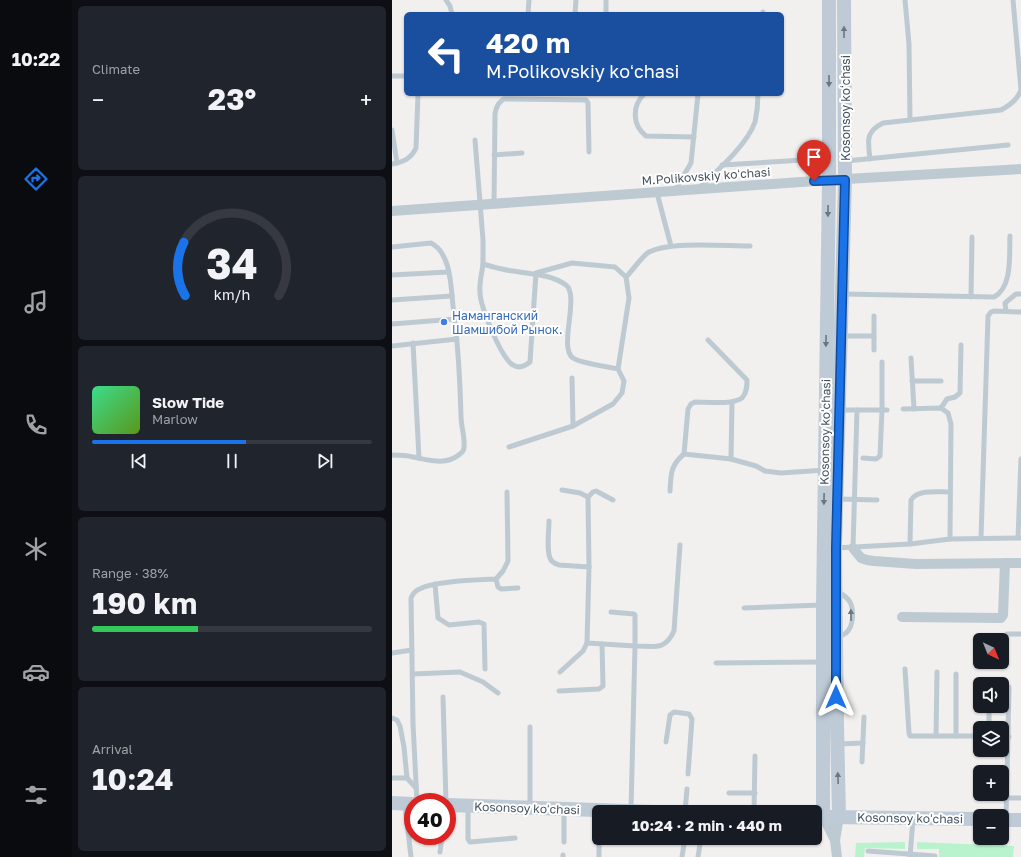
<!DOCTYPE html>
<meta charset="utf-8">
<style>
:root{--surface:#171b24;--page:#20242c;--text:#f1f3f6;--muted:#9ea1a6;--line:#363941;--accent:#1a73e8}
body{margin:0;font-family:"Golos Text",sans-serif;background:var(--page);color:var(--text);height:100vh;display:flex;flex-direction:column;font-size:15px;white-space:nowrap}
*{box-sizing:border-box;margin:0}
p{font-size:13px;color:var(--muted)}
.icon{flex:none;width:22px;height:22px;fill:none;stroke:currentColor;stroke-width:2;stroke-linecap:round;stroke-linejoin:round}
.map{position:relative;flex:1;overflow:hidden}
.panel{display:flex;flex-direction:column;gap:6px;padding:6px;background:#0d0f14;width:320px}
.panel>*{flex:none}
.banner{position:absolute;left:12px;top:12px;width:380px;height:84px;border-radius:6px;box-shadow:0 1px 3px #0004;background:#1a4fa0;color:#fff;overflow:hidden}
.needle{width:26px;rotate:137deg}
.tools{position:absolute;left:581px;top:633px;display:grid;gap:8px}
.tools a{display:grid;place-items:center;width:36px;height:36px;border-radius:6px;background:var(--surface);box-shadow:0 1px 3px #0004;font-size:20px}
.speed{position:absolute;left:12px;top:793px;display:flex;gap:8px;font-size:20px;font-weight:700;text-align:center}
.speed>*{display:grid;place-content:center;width:52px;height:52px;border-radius:50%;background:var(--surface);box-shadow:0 1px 3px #0004;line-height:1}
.speed .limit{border:6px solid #d22;background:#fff;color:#111}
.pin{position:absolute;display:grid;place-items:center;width:34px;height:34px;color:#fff;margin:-41px -17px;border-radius:50% 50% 50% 0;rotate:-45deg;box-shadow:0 0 4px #0007}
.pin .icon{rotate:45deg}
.me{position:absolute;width:44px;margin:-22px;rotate:0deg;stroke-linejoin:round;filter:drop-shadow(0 0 3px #0008)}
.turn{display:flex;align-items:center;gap:14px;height:84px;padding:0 16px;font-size:18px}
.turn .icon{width:52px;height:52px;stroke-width:2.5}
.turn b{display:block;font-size:28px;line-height:34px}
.big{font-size:30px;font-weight:700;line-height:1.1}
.panel .tile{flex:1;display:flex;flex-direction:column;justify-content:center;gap:6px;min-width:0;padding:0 14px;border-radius:6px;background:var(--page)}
.panel .dial{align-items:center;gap:0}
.dial svg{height:104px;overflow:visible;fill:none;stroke:var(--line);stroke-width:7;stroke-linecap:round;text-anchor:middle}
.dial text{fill:var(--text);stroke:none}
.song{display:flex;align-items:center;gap:12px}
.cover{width:48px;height:48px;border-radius:6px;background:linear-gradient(135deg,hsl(150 70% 55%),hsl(90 70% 35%))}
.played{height:4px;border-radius:2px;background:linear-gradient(90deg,var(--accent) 55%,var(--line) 55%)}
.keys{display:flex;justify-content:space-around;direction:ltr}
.heat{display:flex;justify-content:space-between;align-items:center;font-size:22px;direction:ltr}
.charge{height:6px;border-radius:3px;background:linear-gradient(90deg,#34c759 38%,var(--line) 0)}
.trip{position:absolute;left:200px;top:805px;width:230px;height:40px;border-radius:6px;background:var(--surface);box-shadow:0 1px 3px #0004;font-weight:700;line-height:40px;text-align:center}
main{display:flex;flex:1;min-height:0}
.menu{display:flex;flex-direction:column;width:72px;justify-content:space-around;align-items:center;background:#090b0e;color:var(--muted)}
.menu .icon{width:28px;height:28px}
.menu .active{color:var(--accent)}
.menu b{font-size:18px;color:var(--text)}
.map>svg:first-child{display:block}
.green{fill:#b9f3cd}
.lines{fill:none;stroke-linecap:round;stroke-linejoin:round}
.lane{stroke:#becad2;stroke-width:5}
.street{stroke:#becad2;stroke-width:10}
.secondary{stroke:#becbd7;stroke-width:14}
.oneway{fill:#697782}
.oneway2{fill:#697781}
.route-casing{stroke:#114b97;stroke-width:10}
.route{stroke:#1a73e8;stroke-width:7}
.shop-dot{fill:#3f7fe0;stroke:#fff;stroke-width:1.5}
.labels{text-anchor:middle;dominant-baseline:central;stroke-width:4;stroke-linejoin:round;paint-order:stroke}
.street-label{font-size:12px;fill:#45535e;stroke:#fff}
.shop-label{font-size:12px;fill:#366cbe;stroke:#fff;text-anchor:start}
</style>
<main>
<nav class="menu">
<b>10:22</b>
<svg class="icon active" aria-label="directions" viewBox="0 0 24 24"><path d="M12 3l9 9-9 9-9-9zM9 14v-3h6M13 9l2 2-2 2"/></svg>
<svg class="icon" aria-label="music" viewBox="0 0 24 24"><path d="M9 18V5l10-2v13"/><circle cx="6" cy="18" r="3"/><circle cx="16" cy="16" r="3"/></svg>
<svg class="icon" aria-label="phone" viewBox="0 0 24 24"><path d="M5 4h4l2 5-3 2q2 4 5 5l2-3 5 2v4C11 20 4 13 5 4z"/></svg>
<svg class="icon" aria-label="climate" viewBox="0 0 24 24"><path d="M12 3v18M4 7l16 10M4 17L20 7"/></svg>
<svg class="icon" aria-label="car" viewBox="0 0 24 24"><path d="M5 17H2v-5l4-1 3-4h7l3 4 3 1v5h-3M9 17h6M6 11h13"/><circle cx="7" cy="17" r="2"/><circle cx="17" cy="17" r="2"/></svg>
<svg class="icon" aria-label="filters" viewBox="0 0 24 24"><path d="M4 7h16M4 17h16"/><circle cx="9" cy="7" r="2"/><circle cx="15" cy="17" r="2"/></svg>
</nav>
<section class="panel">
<div class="tile"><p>Climate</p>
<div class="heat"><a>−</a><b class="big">23°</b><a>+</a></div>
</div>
<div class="tile dial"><svg viewBox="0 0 100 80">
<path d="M14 69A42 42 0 1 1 86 69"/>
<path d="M14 69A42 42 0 0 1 13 28" stroke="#1a73e8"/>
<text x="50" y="56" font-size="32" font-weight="700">34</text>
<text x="50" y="72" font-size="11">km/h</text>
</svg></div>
<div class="tile">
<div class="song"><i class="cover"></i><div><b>Slow Tide</b><p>Marlow</p></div></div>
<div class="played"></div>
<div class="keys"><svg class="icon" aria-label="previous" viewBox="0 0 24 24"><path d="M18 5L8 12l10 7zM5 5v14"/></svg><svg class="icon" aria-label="pause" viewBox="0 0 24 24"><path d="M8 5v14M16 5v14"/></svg><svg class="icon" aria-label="next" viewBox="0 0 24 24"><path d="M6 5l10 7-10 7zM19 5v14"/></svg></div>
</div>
<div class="tile"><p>Range · 38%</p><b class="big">190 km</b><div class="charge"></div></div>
<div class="tile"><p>Arrival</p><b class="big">10:24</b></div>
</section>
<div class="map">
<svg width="629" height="857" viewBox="0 0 629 857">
<rect width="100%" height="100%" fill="#f2efef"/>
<!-- green -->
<g class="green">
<path d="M513,842V849L473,848L472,857H463L464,843Z"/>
<path d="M525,842L622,846L621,857H547V849H525Z"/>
</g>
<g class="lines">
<!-- lane -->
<g class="lane">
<path d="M54,0L58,6L60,14"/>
<path d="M513,0L517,44L518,120"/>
<path d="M214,1V14"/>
<path d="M136,14L137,0"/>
<path d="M183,14L184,0"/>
<path d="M371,14V12"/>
<path d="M0,76H14"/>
<path d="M252,94C240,106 240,125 254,136L302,137"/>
<path d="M0,130L5,163"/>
<path d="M83,140L91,240V264C101,267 111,270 121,271C139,274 158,274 174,285C188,296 166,348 181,358C188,363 216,367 226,369L232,381L230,393L221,404L181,426L117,447"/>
<path d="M102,155L130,153"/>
<path d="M478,159C476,141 473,132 491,123L609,110C618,105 625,100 629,90L621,0"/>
<path d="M454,161L616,145"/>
<path d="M0,164C11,162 19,159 24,148L26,94"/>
<path d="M330,165L411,160"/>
<path d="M307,188C325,171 355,145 363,122C365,113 366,103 366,94"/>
<path d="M283,190L299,163L306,94"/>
<path d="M265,193L279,246"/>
<path d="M102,204L103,114C104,107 106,102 112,99L194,100L196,103L197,152"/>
<path d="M0,247L39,243C59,253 59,287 61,306C66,343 68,379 69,416C69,426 73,437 72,447C72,450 71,452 68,454C54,466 37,460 21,457C14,455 7,455 0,455"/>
<path d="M91,264C90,273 87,283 88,292C88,306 109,358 121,365C127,369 133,366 138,362L144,273L180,263L223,267L234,277L237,298L226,369"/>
<path d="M0,275L56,272"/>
<path d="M234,277C241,270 250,256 257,252C279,241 331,246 358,246"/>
<path d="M451,294L602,297C621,287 617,254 618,236"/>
<path d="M579,297L580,237"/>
<path d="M0,300L60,296"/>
<path d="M614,311L613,303L624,294H629"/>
<path d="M0,324L63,319"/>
<path d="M449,336H482"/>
<path d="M316,340L355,380C355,386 355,393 350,398C340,405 316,402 303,402L299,404L296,409L292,454L339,459L364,466L373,471L389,473L433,470"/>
<path d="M21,343L27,458"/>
<path d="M0,346L65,339"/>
<path d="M482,350V316"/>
<path d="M519,358L522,409"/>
<path d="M180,378L181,426"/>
<path d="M520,381H549"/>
<path d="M549,408L555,399L563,397L568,393L569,345"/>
<path d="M511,409L549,408L556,413L559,424L558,539"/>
<path d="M448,410H495"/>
<path d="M471,458L484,459L488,456L490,410V362"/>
<path d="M339,459L340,402"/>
<path d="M170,490L188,493L196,497"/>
<path d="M278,491C279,474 278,466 292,454"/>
<path d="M446,499L485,500"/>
<path d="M221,500L204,491L201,492L196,497L197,567L195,643L243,646L239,810"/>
<path d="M157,521C157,530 154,553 159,560C161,563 164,564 167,565L197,567"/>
<path d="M589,538L596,316L599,312L602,311L629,312"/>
<path d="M626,538L629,459"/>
<path d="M518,544L519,500C526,489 546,492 558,492"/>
<path d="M444,548L518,544L558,539L629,538"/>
<path d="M461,548L465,410"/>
<path d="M104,579L106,587L109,589L126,588"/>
<path d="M43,584L46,618L57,625L87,622L92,624L93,669"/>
<path d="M445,591C450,594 455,597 458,602C462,610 462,626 454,633C451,635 448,636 445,638"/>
<path d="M352,608L429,605"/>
<path d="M219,612L242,614L243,615V646C262,646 273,651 282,631L288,545"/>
<path d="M615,634H629"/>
<path d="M0,653L20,650"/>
<path d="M324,663L430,662"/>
<path d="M513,669L517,733L518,736H588"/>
<path d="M168,672L191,651L195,643"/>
<path d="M21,674L68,672L91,682L106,693"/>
<path d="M167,691L207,689L211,686L210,644"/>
<path d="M51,697L54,802"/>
<path d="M0,718L5,720L8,726L12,747L15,778L24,788"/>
<path d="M138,727V807"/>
<path d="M597,728V706"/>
<path d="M544,736L545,672"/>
<path d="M564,736V674"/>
<path d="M610,736L617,737"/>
<path d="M274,742L278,715L282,712L297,714L300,719L296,774"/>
<path d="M446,744L471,743"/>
<path d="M470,762L472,717"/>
<path d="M0,778H15"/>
<path d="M337,793H363"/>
<path d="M615,798H629"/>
<path d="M25,802L21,724L19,598C20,596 21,593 24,591C37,581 85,580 104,579L111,571L116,561L115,492"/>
<path d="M13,805L19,857"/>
<path d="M76,807V839L78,842L123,838"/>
<path d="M293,812L295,789"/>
<path d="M362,812L363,756"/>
<path d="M614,820L617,687"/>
<path d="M172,842V810"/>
<path d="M476,851L543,856"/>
<path d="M48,852L50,836"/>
<path d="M171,857V855"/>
<path d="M207,857V838"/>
<path d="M290,857L293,838"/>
<path d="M306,857L309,838"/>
<path d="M518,857L521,819"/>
</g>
<!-- street -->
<g class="street">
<path d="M0,211L437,180L629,169"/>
<path d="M461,548L469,558L475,560L482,561L524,564L629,563"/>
<path d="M510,617L609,618L611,615L613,563"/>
<path d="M431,816L443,840"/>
<path d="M445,857L443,840L447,817"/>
</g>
<!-- secondary -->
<g class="secondary">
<path d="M0,803L21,804"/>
<path d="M55,805L263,812"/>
<path d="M431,816V605L437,180V0"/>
<path d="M438,817L588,819"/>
<path d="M447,817L445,726L443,548L453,180L452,0"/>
<path d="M610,820H629"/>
</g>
</g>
<!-- one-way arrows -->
<defs><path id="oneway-solid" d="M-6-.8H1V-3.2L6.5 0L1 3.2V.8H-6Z"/></defs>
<g class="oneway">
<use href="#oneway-solid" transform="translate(452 32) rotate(-90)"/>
<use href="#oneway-solid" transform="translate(437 81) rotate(90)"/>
<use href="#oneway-solid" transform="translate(436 211) rotate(91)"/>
<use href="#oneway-solid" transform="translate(434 341) rotate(91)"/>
<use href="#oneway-solid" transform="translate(432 499) rotate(91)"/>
<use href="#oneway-solid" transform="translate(446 778) rotate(-92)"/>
</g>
<use class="oneway2" href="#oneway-solid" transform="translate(459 615) rotate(-91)"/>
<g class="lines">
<!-- route casing -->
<g class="route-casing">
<path id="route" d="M422,181L453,180L444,548V697"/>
</g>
<!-- route -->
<use href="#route" class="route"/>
</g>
<!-- markers -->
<circle class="shop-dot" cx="52" cy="322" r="4"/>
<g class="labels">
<!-- street labels -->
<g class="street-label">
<text transform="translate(453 108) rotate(-90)">Kosonsoy koʻchasi</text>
<text transform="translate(314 176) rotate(-4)">M.Polikovskiy koʻchasi</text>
<text transform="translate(433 432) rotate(-89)">Kosonsoy koʻchasi</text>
<text transform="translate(135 808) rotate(2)">Kosonsoy koʻchasi</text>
<text transform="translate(518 818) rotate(1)">Kosonsoy koʻchasi</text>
</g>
<!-- shop labels -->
<g class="shop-label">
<text x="60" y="315">Наманганский<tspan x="60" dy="14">Шамшибой Рынок.</tspan></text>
</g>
</g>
</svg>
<div class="tools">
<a><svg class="needle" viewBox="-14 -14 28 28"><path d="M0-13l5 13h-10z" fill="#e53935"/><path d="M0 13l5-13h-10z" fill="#9ea1a6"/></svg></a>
<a><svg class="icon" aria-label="sound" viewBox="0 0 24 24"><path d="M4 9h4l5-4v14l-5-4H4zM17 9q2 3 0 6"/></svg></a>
<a><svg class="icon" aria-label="layers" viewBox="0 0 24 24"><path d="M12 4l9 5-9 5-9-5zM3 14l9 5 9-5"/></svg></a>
<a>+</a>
<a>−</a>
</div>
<div class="speed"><div class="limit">40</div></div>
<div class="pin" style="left:422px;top:181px;background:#d93025"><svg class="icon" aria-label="arrive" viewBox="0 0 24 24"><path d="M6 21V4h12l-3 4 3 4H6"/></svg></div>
<svg class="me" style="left:444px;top:697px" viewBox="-20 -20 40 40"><path d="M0-17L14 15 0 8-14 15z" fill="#1a73e8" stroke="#fff" stroke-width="4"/></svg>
<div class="trip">10:24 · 2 min · 440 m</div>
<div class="banner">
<div class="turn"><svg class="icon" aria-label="left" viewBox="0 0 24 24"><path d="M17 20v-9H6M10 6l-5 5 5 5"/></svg><div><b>420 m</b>M.Polikovskiy koʻchasi</div></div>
</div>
</div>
</main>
